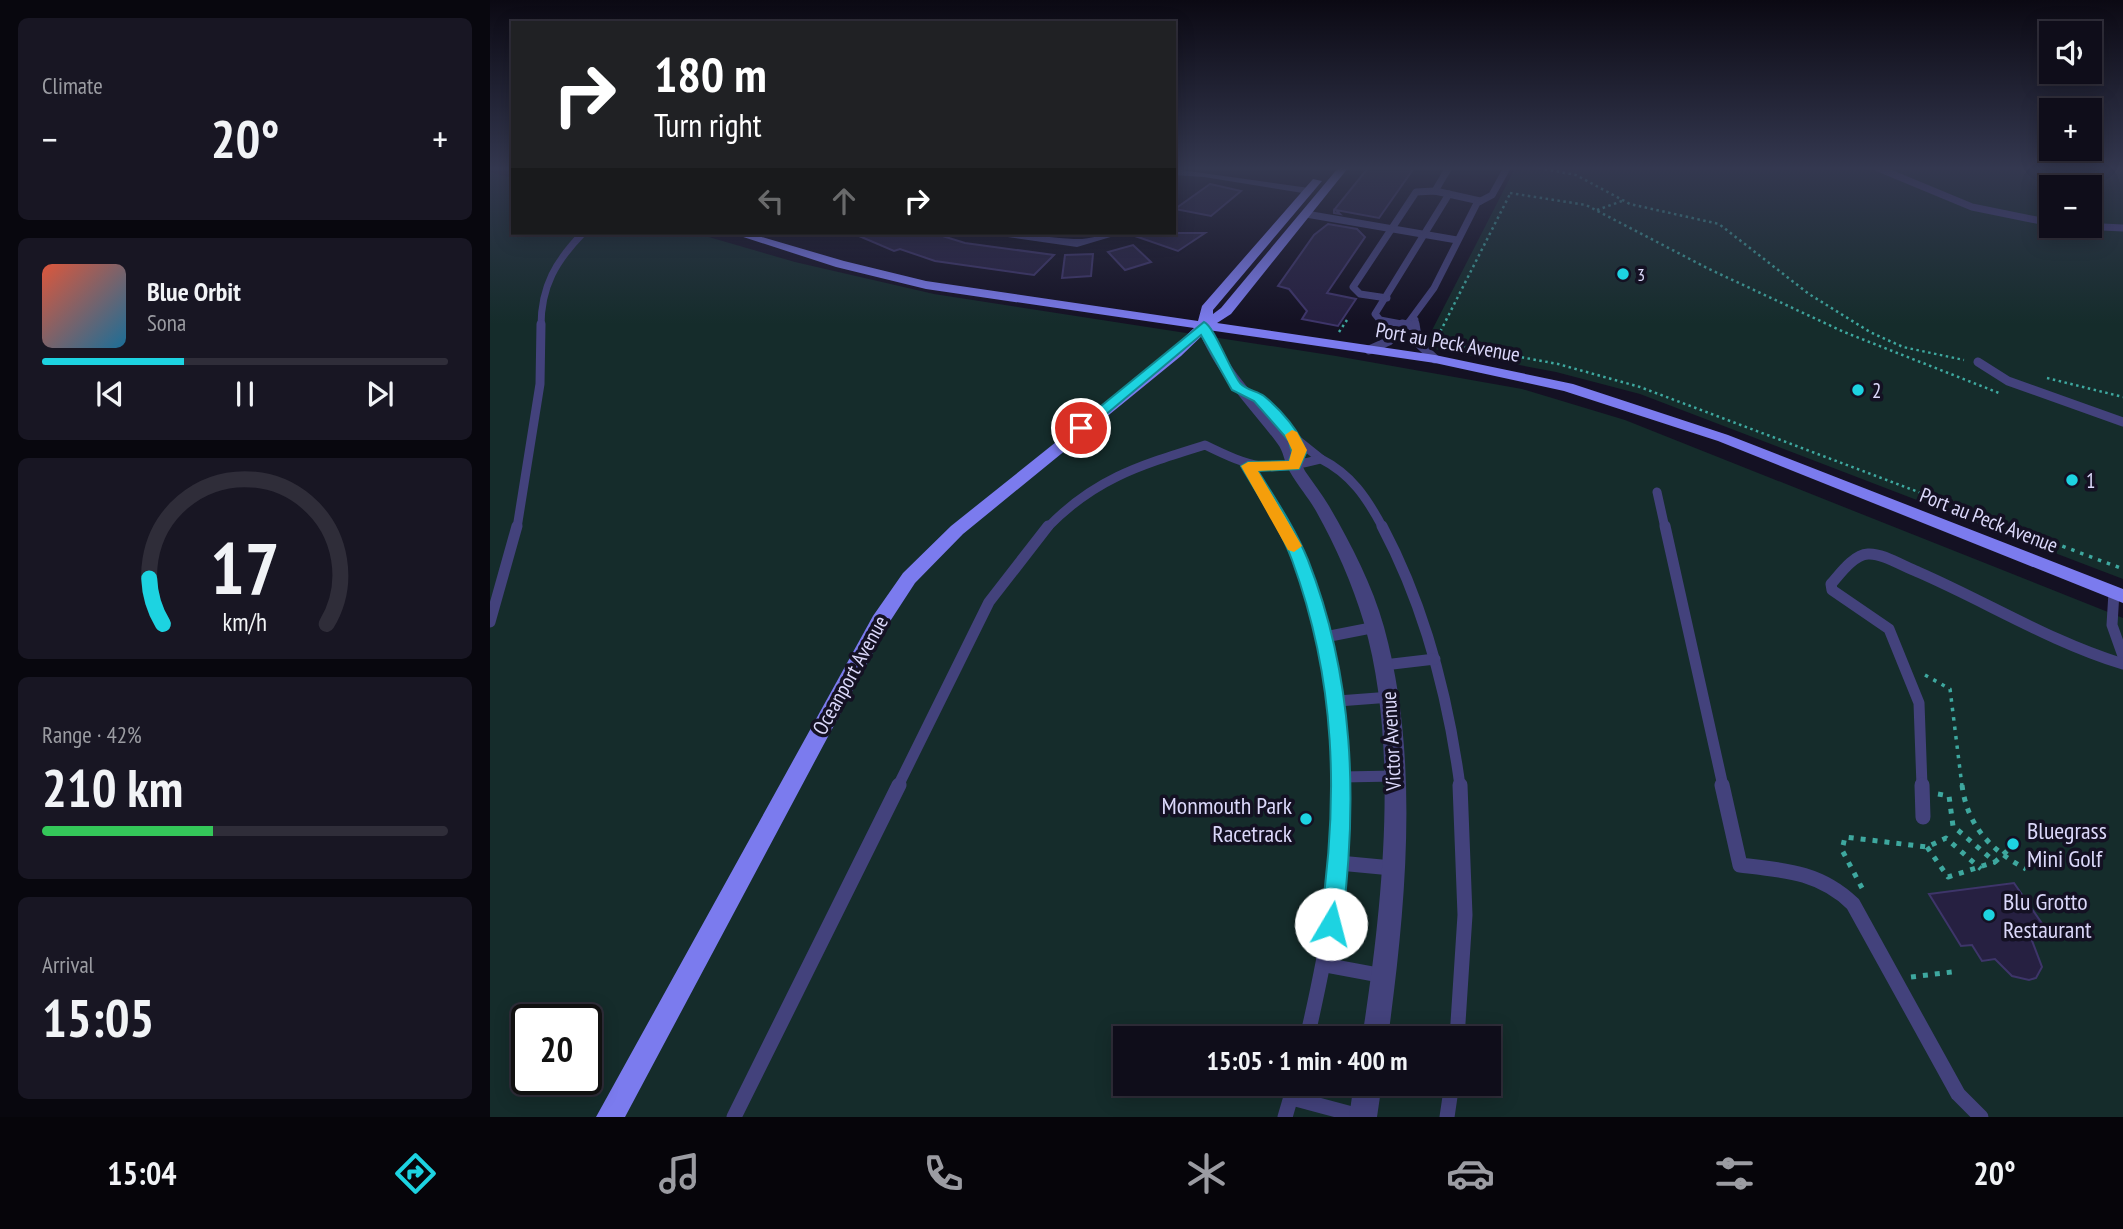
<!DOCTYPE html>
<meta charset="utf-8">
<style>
:root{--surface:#0f0d1a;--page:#181623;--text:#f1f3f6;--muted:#9b9ca2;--line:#2f2d39;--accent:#1dd3e1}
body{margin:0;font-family:"PT Sans Narrow",sans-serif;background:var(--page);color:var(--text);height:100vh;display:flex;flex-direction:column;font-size:26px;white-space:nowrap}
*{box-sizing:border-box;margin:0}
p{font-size:23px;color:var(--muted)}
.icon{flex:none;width:38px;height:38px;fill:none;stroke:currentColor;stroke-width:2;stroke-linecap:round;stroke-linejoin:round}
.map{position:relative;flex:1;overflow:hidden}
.side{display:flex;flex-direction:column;gap:18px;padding:18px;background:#08070e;width:490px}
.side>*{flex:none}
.top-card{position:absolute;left:21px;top:21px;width:665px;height:214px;border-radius:0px;box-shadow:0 4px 18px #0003,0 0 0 2px var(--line);background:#202124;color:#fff;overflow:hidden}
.tools{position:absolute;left:1549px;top:21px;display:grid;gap:14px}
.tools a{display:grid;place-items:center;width:63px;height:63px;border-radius:0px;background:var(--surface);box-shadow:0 4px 18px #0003,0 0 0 2px var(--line);font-size:35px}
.speed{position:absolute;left:21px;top:1004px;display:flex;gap:14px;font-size:35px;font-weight:700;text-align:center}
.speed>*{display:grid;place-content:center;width:91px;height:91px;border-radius:50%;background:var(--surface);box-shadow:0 4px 18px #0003,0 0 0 2px var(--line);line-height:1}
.speed .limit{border:4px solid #111;border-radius:10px;background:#fff;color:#111}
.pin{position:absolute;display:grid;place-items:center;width:60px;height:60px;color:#fff;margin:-30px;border:4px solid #fff;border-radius:50%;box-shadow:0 2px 7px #0007}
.me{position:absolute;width:77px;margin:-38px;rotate:8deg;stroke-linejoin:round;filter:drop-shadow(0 0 5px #0008)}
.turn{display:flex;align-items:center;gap:24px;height:147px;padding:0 28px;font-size:32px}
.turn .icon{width:91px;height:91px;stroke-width:2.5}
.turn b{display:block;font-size:49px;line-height:60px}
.lanes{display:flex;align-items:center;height:66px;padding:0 28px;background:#0003;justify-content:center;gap:35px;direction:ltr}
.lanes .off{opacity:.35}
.big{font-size:52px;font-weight:700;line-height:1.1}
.side .widget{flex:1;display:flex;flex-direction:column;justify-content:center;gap:10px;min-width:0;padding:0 24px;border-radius:10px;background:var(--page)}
.side .dial{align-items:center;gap:0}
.dial svg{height:182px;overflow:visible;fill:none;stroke:var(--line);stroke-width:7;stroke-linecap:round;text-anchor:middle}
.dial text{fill:var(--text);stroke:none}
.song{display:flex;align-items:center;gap:21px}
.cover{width:84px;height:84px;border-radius:10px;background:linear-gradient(135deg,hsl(10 70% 55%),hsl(200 70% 35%))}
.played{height:7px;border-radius:4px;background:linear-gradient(90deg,var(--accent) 35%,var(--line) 35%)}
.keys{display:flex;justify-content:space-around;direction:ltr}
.heat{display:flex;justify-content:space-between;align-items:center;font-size:38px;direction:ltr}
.charge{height:10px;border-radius:5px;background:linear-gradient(90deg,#34c759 42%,var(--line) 0)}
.trip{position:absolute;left:623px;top:1026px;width:388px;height:70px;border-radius:0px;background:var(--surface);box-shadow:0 4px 18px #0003,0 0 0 2px var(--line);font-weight:700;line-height:70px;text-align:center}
.menu{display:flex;height:112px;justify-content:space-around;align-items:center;background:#06050a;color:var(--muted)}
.menu .icon{width:49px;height:49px}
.menu .on{color:var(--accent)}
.menu b{font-size:32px;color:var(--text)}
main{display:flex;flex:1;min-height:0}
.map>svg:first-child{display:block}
.green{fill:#152c2b;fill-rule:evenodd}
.building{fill:#262041;stroke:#3e356a;stroke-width:2}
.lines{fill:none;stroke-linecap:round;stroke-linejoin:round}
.path-far2{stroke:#3ea89f;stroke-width:2.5;stroke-dasharray:2.5 3.5;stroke-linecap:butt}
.path-far1{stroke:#3ea89f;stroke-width:3.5;stroke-dasharray:3.5 6;stroke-linecap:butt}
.path{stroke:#3ea89f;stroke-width:5;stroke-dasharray:5 7;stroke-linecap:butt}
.lane-far3{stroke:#43427c;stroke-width:7}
.lane-far2{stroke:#43427c;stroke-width:9}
.lane-far1{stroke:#43427c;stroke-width:11}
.lane{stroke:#43427c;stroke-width:15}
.street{fill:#43427c;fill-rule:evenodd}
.secondary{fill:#7b7bee;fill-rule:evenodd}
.route{fill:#1dd3e1;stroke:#138992;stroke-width:2}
.slow{fill:#f59e0b}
.poi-dot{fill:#1dd3e1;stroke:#141123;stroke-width:2.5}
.labels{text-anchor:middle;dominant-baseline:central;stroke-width:7;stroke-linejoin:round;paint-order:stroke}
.far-poi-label{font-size:18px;fill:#dbd8fa;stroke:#141123;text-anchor:start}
.street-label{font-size:21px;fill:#dbd8fa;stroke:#141123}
.poi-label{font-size:21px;fill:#dbd8fa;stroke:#141123;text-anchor:start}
.near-poi-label{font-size:24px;fill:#dbd8fa;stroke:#141123;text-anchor:start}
</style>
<main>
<section class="side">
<div class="widget"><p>Climate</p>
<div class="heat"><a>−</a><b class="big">20°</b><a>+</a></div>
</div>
<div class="widget">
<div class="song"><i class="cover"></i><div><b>Blue Orbit</b><p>Sona</p></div></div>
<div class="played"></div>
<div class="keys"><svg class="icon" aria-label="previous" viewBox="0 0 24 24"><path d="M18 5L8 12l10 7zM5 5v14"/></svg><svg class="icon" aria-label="pause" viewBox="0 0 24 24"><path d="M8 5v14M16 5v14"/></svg><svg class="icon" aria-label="next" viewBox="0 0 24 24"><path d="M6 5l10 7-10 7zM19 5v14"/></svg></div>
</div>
<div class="widget dial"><svg viewBox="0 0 100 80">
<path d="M14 69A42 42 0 1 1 86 69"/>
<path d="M14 69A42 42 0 0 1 8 49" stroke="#1dd3e1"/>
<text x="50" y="56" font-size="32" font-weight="700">17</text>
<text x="50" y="72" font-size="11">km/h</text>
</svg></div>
<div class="widget"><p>Range · 42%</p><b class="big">210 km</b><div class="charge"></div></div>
<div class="widget"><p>Arrival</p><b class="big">15:05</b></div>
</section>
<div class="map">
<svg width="1633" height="1117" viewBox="0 0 1633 1117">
<rect width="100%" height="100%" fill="#141123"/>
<!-- green -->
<g class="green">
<path d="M1025,168H1633V579L1150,394L1066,372L944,349L935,344ZM1561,187H1600V226H1561Z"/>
<path d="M0,172L23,178V233H205L305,262L444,294L846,356L1032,389L1135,420L1633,618V1117H0ZM37,1020H96V1080H37ZM635,1038H999V1083H635Z"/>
</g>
<!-- building -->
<g class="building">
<path d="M878,168H924L889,218L846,210L850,214L844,213V210Z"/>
<path d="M720,184L751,191L721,216L685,209Z"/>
<path d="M838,224L867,229L875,237L837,293L866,299L848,326L812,319L817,311L799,289L788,286L824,235Z"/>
<path d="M362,233H443L475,243L564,255L544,275L445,261L410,249L404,251Z"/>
<path d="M642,233H715L688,251L642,235Z"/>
<path d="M643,245L661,262L635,270L618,252Z"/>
<path d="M603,254L601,276L572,278L575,255Z"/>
<path d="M1524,883L1560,935L1541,938L1552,967L1546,978L1539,980L1522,976L1505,959L1492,961L1482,945L1471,946L1439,894Z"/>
</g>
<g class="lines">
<!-- path-far2 -->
<g class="path-far2">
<path d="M1049,168L1086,175L1140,204L1229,224L1319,294L1380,332L1413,347L1474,360"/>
<path d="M1020,193L1096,205L1219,269L1354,332L1509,393"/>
<path d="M1107,210L1132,201"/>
<path d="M849,332L857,320"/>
<path d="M945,342L1020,194"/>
<path d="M949,342L1068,364L1150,387L1524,528"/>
<path d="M1557,378L1633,397"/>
</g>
<!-- path-far1 -->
<g class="path-far1">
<path d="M1519,526L1633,569"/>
<path d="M1435,675L1460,689L1472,786"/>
</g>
<!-- path -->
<g class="path">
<path d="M1472,785C1477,825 1500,850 1536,869"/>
<path d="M1448,794L1459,796L1463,826L1505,862L1518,850"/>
<path d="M1437,847L1458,877L1505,862"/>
<path d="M1372,888L1352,850L1355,837L1437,847L1456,838L1491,869"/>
<path d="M1421,977L1462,972"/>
</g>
<!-- lane-far3 -->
<g class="lane-far3">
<path d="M1388,168L1482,207L1561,223"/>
<path d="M945,191L958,169"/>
<path d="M816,214L967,240"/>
<path d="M1592,226L1633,228"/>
<path d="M897,298L870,294L863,287L926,192L945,191L990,201"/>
<path d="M51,326C51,286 66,261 93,233"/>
<path d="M916,326L944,288L987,203L1002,195L1017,168"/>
<path d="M922,326L890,320L885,314L959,194"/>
<path d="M925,326V320"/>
</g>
<!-- lane-far2 -->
<g class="lane-far2">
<path d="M912,324L922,326"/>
<path d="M925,324L928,343L945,359"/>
<path d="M879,350L899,341L918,324"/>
<path d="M1488,362L1518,381L1633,422"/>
<path d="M806,439L831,459"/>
<path d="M758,466L795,528"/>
<path d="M1167,492L1175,528"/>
<path d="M27,528L50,384L51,324"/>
<path d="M557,528C605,478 651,465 715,445C762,468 778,473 831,459C861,474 877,498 893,528"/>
</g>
<!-- lane-far1 -->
<g class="lane-far1">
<path d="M794,526C836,606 849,697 851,786"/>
<path d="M892,526C935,607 958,696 970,786"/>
<path d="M1175,526L1233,786"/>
<path d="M1624,592L1622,625L1633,656"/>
<path d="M0,622L27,526"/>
<path d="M835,637L886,627"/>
<path d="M894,665L945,659"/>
<path d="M848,701L901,697"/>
<path d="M852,777L905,776"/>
<path d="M408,786L499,602L558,526"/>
<path d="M1432,786L1429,703L1399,629L1342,590L1341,584C1350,574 1363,555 1378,554C1393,553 1414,567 1428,572C1497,602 1561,642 1633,664"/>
</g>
<!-- lane -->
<g class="lane">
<path d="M1232,785L1250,865C1294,870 1330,872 1363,904L1468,1094L1491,1117"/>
<path d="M1432,785L1433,817"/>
<path d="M849,863L902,868"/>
<path d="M835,965L894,976"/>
<path d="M817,1038C836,955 853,870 851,785"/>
<path d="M967,1038L975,915L970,785"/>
<path d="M802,1098L873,1117"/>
<path d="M244,1117L409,785"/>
<path d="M795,1117L805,1083"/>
<path d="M957,1117L962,1083"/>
</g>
<!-- street -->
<g class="street">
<path d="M684,169L819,188L824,191L819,194L714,177L684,175Z"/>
<path d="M505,233C532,232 557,238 584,239C600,240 617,232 634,233L587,247L511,236Z"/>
<path d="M714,322L721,326C737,372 771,400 800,438C808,448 809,460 815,471C823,483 832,494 839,506C861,544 882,584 894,627C930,758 916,904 898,1038H872C892,911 910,747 874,623C862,583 846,547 826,511C818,497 808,486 800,472C794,463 794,451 787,443C758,404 724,373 707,326Z"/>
<path d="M864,1083H892L887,1117H859Z"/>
</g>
<!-- secondary -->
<path class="secondary" d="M848,168H858L741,314L727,323L945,355L1083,384L1238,435L1633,589V603L1228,441L1074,391L945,363L718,330L691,356L473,534L425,583L397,626L135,1117H106L383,616L413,573L461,526L681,350L704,328L436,289L346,267L241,233H258L354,261L436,281L708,321L712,306L823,179L832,181L723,310V314L731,308Z"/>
</g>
<!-- sky -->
<linearGradient id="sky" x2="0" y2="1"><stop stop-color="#0b0913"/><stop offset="0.52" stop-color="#343850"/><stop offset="1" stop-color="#343850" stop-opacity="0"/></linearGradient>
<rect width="1633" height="324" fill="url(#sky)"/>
<!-- route -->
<path class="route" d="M714,322C724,326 740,370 750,383C756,390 767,391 774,396C791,410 811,432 816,453L809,469L768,471C786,500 805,528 818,560C864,677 868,800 852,924L849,931L841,935L833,931L830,924C849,798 846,680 802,560C790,527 769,497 751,466L758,462L799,461L802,453L799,441L764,401L742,390L711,335L596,431L591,432L584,428Z"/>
<!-- slow -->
<path class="slow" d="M802,430L807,432L817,450L809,469L768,471L812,546L804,552L798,550L751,466L758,462L799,461L802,450L795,435Z"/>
<!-- markers -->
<g class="poi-dot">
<circle cx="1133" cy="274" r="7"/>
<circle cx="1368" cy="390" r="7"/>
<circle cx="1582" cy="480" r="7"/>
<circle cx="816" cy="819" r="7"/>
<circle cx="1523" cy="844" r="7"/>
<circle cx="1499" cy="915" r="7"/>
</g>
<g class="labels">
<!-- far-poi labels -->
<g class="far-poi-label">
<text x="1147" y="274">3</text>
</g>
<!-- street labels -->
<g class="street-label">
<text transform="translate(958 342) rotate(10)">Port au Peck Avenue</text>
<text transform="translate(1499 520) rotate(21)">Port au Peck Avenue</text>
<text transform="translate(360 675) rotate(-61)">Oceanport Avenue</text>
<text transform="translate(901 741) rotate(-93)">Victor Avenue</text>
</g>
<!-- poi labels -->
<g class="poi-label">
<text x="1382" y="390">2</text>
<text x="1596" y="480">1</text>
</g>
<!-- near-poi labels -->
<g class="near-poi-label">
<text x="802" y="805" text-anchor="end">Monmouth Park<tspan x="802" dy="28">Racetrack</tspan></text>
<text x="1537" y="830">Bluegrass<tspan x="1537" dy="28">Mini Golf</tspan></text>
<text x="1513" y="901">Blu Grotto<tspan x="1513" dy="28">Restaurant</tspan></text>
</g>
</g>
</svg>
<div class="tools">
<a><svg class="icon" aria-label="sound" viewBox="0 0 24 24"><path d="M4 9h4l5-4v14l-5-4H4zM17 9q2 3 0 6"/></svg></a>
<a>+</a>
<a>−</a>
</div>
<div class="speed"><div class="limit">20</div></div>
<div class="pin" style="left:591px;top:428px;background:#d93025"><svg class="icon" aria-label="arrive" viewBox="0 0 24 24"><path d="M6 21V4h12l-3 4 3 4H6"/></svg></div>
<svg class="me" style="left:841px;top:924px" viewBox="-20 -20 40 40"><circle r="19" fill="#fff"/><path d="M0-13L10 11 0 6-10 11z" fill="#1dd3e1"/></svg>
<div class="trip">15:05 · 1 min · 400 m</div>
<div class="top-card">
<div class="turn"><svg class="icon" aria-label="right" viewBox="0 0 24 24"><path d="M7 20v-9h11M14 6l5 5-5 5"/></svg><div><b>180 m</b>Turn right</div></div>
<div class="lanes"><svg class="icon off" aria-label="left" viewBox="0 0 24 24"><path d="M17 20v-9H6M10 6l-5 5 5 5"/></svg><svg class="icon off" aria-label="ahead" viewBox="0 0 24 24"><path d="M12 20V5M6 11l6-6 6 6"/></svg><svg class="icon" aria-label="right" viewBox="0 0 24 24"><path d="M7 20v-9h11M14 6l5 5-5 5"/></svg></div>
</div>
</div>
</main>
<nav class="menu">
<b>15:04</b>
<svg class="icon on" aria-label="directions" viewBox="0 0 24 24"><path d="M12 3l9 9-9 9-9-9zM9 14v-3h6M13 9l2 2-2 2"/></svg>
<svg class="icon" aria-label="music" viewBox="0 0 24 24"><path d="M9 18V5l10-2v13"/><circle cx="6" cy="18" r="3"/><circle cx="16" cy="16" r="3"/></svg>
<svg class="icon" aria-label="phone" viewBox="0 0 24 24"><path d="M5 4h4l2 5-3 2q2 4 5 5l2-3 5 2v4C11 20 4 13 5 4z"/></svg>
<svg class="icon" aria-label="climate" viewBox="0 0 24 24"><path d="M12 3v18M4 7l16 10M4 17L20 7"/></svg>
<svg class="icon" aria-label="car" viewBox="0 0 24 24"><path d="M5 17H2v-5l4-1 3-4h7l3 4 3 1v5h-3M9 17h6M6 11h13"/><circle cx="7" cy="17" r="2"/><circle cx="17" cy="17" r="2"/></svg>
<svg class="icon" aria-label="filters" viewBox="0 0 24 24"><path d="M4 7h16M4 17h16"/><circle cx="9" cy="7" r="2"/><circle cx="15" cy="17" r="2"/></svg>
<b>20°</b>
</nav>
